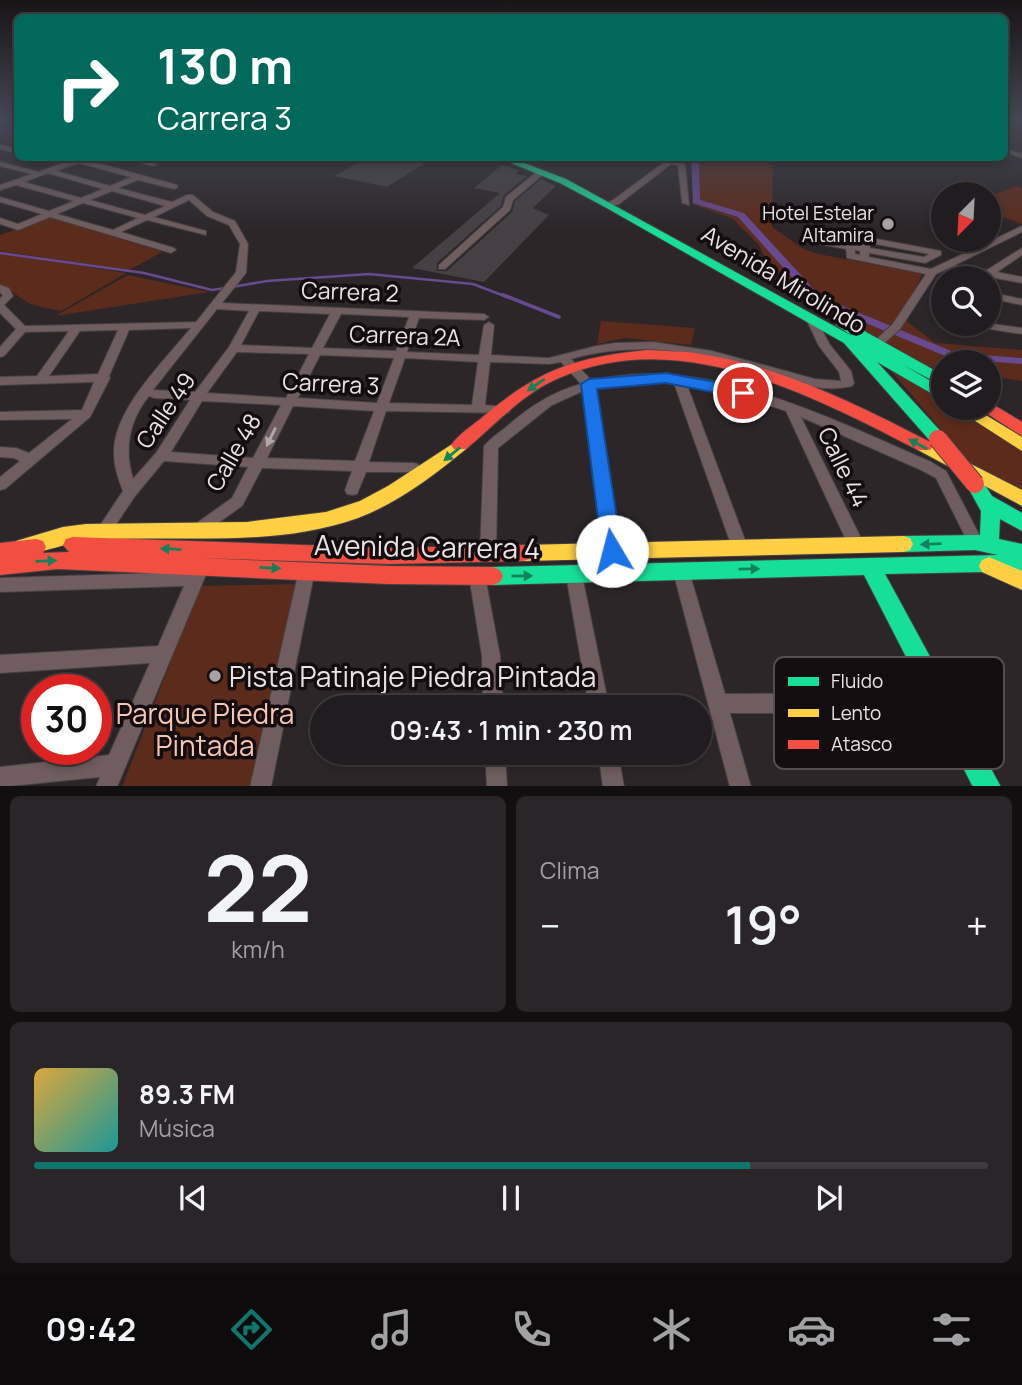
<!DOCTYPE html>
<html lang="es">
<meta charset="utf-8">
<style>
:root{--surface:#211c1f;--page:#292528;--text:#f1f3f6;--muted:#a2a1a4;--line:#3e3a3d;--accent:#0f766e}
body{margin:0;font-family:Manrope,sans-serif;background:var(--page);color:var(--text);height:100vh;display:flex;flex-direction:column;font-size:26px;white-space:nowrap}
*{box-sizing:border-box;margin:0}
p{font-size:23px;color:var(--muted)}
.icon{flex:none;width:38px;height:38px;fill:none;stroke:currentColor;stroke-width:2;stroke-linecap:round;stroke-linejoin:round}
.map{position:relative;height:786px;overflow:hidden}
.panel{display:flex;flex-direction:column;gap:10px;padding:10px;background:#120f11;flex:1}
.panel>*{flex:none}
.banner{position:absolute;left:14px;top:14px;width:994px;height:147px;border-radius:10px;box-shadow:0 4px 10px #0003,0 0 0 2px var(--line);background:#00695c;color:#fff;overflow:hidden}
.needle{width:46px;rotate:204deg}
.buttons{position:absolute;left:931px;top:182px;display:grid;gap:14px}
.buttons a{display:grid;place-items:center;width:70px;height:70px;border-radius:50%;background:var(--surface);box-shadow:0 4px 10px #0003,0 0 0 2px var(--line);font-size:35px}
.speed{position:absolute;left:21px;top:674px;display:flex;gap:14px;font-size:35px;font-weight:700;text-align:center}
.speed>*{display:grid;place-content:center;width:91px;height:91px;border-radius:50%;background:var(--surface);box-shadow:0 4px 10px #0003,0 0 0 2px var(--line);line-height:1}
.speed .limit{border:10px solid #d22;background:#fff;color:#111}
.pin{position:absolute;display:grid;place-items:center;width:60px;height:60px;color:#fff;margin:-30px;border:4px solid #fff;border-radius:50%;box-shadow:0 2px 7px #0007}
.me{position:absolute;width:77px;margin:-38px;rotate:352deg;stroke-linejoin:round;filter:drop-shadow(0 0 5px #0008)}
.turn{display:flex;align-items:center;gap:24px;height:147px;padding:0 28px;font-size:32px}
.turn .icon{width:91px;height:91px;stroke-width:2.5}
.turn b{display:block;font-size:49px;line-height:60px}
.big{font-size:52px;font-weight:600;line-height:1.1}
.panel .tile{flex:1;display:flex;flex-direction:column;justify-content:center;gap:10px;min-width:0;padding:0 24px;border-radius:10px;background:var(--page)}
.panel .dial{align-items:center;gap:0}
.dial b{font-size:91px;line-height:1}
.song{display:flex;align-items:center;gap:21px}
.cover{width:84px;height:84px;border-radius:10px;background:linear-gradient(135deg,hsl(40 70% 55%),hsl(180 70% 35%))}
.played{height:7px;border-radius:4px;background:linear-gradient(90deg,var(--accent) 75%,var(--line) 75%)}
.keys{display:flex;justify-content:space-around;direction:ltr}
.heat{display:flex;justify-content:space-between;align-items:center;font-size:38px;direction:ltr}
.panel .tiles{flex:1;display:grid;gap:10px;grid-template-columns:1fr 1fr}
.tile:last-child{grid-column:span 2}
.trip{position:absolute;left:310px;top:695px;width:402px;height:70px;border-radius:35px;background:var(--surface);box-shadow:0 4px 10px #0003,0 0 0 2px var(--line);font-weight:600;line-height:70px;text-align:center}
.dock{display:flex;height:112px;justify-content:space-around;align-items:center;background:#0d0b0c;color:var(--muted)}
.dock .icon{width:49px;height:49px}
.dock .active{color:var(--accent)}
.dock b{font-size:32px;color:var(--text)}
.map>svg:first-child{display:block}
.green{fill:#5d2b1b}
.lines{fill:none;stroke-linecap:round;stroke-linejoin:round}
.stream-far1{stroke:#684a91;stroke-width:2.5}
.stream{stroke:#684a91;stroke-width:3.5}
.canal{fill:#684a91;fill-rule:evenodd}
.building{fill:#464044}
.street-casing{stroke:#464143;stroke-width:2}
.fast-casing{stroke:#464143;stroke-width:2}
.slow-casing{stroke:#464143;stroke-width:2}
.jam-casing{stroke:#464143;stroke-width:2}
.street{fill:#705d5f;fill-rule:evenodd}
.fast{fill:#16e098;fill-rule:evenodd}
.slow{fill:#ffcf43;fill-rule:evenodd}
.jam{fill:#f24e42;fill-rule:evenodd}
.jam-bridge-casing{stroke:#464143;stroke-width:20;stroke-linecap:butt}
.jam-bridge{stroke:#f24e42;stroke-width:18}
.oneway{fill:#15815b}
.oneway2{fill:#b4a6a9}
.route{fill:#1a73e8;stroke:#114b97;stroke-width:2}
.poi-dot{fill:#a9a0a4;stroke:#140d10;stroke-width:2.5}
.labels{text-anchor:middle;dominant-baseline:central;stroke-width:7;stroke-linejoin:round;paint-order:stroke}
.far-poi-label{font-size:19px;fill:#ece2e6;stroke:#140d10;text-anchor:end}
.street-label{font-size:23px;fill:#ece2e6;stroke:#140d10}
.near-street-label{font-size:28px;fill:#ece2e6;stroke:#140d10}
.near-poi-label{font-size:28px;fill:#ece2e6;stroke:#140d10;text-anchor:start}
.near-park-label{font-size:28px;fill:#f8c6b7;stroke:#140d10}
.key{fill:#140d10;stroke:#554d50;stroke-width:2}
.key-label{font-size:19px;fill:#ece2e6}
</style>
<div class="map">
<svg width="1022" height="787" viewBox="0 0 1022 787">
<rect width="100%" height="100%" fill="#2c2629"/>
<!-- green -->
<g class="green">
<path d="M699,158H743L773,165L772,227L802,248L818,254L922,274L904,319L935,343L1022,350V381L989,376V362H943V369L928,367L778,287L759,245L733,219L692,204Z"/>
<path d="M1015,186L1022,188V224L989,212V197Z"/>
<path d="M51,217L162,252L129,270L0,251V235Z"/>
<path d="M0,253L126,273L61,311C51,309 40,307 31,304C19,299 12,288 0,286Z"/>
<path d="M128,275L209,292L55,316Z"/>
<path d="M601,321L695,328L691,345L624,338L597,344Z"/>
<path d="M886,365L943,400V408H956L1022,449V492L972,466Z"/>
<path d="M299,584L250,786L122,787L200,586Z"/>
</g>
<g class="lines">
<!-- stream-far1 -->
<g class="stream-far1">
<path d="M0,253L144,273L212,290L225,288"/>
<path d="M232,287L267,281L369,274L473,284L507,297"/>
</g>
<!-- stream -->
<path class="stream" d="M503,295L559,317"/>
<!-- canal -->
<path class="canal" d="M691,158H699L700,200L744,213L821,297L956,353L1022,358V364L950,358L813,301L738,217L693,203Z"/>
</g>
<!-- building -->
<g class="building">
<path d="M366,158H433L387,187L334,176Z"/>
<path d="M502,165L519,170L515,174L527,176L504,195L501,206L437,263V271H447L512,212L515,201L541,179L556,186L533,208L549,215L484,282L412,268L500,193L474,188Z"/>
</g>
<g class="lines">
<!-- street casing -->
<g class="street-casing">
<g id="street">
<path d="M0,145L18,149V153L0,149Z"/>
<path d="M1004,148L1022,154V158L1004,152Z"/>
<path d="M43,158H54L70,161L64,158H79L177,185L178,187L174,189L138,180L118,188L172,202L187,195H193L213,212L235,221L248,244L246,273L222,303L484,314L489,317L484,320L419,318L407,352L479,355L484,325L489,322L494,325L491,355L549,358L596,346L615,343L654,342L712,351L815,379L841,381L839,372L819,346L805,317L806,315H814L830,345L851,371L854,383L852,386C817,395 780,377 747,367C689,349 630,342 571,359L592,381C701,352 832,419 931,462L946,471L983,542L980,546L975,548L970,546L936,478L921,470L801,417L865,546L863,551L857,552L851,551L786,411C753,400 721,389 687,385L748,548L746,553L740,554L734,553L674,383C648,380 620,381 595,388L620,551L618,556L612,557L606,556L604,551L583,391L552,405L498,448L496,554L494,559L488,561L482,559L480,554L484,446C490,439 498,433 505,428C528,408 551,392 581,384L561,362L549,364L490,362L485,405L508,407L510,410L508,413L386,411L369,462L413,463L418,464L420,468L418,472H366L357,494L352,495L347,494L345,490L352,471L262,468L242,506L204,533L199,535L194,533L191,529L194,525L232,498L248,467L164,461L135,496L109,535L104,537L99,535L96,531L99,527L123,491C118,478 113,464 114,449C116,407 164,361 191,328L129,330L109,376L110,378L90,417L5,489L0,490V477L20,461L14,458L0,457V447L16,448L29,453L72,419L0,420V412L82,410L94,382L0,385V377L37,376L69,331L25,332L4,356L0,357V347L16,329L0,313V298L3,296L0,292V285L9,288L13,296L4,305L25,326L196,322L236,272L240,244L229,225L207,216L189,200L154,217L206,231V235L147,220L121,232L174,248L176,250L171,253L50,217L18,230L0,224V218L18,224L42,214L0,202V197L49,211L74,201L16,185L0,190V185L32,174L0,166V162L39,172L62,163ZM78,163L131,177L110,186L56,171ZM48,173L103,189L81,198L24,182ZM112,191L165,206L145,215L90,200ZM83,203L138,218L113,230L57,214ZM217,309L249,311L229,347L195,392L153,390ZM259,311L330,314L312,348L241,345ZM341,314L409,317L396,351L323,348ZM118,330L98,374L49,376L80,331ZM237,352L309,354L286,398L207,393ZM320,355L394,358L377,403L298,398ZM405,358L478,362L472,405L389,403ZM149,396L154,398L190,400L156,453L133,479C124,449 129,421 149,396ZM202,401L281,405L253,458L171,452ZM293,406L374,411L355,461L267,458Z"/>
<path d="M124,158H135L157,164L153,166Z"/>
<path d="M670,158H677L675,160L685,164L689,205L682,203L678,165L671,164L619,204L606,207V203L613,200Z"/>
<path d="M539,170L546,172L513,200L510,210L445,269H439V265L503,207L506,197Z"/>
<path d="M1022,226V232L955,265L987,270L1022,248V255L997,272L1022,277V283L947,269L936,274L900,329L881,346L877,347L871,344L892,325L926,274L847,258L846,249L813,243L806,233L818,228L941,251V255L925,263L869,253V257L931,269ZM815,234L847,239V244L819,239ZM856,241L861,242V246L856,245ZM870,243L929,254L924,257L870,248ZM855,250L860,251V255L855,254Z"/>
<path d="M989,292L1022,299V305L989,298Z"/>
<path d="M951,324H965L974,329L969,332L952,326Z"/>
<path d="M993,324L1022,328V334L989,329L988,327L989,325Z"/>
<path d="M202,558L208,560L210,565L117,787H96L100,777L0,787V767L109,755L150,663L0,673V655L158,646L184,586L0,592V578L191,572L196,560Z"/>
<path d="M307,563L313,565L315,570L271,787H250L299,570L301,565Z"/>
<path d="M681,564L687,566L689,571L725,694L944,693L951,696L954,703L951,710L944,713H730L751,787H730L673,571L675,566Z"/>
<path d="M574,568L580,570L582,575L609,707H589L566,575L568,570Z"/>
<path d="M477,569L483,571L485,576L500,656L503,707H483L482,656L469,576L471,571Z"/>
<path d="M485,752H505L507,787H487Z"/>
<path d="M598,752H618L624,787H603Z"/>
</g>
</g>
<!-- fast casing -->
<g class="fast-casing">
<g id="fast">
<path d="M499,158H511L566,179L854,337L836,325L838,322H848L943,375V386L903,365L943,388V400L877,362L944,435L947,439L944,443H932L844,343L605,207L560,183Z"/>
<path d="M975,477L981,479L992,496L1022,513V531L1000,519L999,539L1022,544V574L982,572L885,574L1001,787H973L864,575L493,585L486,582L483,576L486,570L493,567L998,555L975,550L903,552L896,550L893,544L896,538L903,536L980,535L981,511L966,484L969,479Z"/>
</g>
</g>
<!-- slow casing -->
<g class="slow-casing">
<g id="slow">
<path d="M955,408H974L1022,437V451Z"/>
<path d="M460,439L466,441L469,445L466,449C433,476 398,503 358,518C271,549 177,534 86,540C68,542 31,558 16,553L13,547L16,541L63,527L86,524L247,522L326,512L360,501L388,486Z"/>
<path d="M924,440L1022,490V506L918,450L915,446L918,442Z"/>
<path d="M903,536L910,538L913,544L910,550L903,552L523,561L516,559L513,553L516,547L523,545Z"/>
<path d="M989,557L1022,571V590L982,572L979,566L982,560Z"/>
</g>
</g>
<!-- jam casing -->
<g class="jam-casing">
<g id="jam">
<path d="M647,350C663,351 680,351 695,353C779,365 856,404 930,442L933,446L930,450H918C811,395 680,325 559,378C523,393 495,425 466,449H454L451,445C459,434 473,425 484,416C539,369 577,357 647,350Z"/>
<path d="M989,402L1022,422V436L983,411L981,408H989Z"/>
<path d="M73,537L389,548L523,545L530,547L533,553L530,559L523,561L389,564L200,558L388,566L493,567L500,570L503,576L500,582L493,585L388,584L58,569L0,575V543L36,539L43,541L46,547L43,553L69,552L63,545L66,539Z"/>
</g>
</g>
<!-- street -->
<use href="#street" class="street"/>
<!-- fast -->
<use href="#fast" class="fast"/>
<!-- slow -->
<use href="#slow" class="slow"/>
<!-- jam -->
<use href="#jam" class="jam"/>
<!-- jam-bridge casing -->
<g class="jam-bridge-casing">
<path id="jam-bridge" d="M938,439L975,484"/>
</g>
<!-- jam-bridge -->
<use href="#jam-bridge" class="jam-bridge"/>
</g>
<!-- one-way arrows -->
<defs><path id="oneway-solid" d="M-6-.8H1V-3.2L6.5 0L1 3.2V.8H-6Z" transform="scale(1.75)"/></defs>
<g class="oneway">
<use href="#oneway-solid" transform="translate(536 385) rotate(145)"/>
<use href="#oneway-solid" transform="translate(918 444) rotate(-152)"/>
<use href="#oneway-solid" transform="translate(452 454) rotate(141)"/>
<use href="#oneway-solid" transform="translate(931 544) rotate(178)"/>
<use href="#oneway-solid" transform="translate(171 549) rotate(-177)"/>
<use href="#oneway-solid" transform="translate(46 561) rotate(-2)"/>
<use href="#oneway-solid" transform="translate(270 568) rotate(3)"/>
<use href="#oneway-solid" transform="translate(749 569) rotate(-1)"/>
<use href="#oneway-solid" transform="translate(522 576) rotate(-1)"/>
</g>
<use class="oneway2" href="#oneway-solid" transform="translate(271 437) rotate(116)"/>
<!-- sky -->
<linearGradient id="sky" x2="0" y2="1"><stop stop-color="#181517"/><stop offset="0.52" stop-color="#454754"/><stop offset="1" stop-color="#454754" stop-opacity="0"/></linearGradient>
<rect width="1022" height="230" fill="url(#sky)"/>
<!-- route -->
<path class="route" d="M666,373L743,387L751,393L743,398L666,383L597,389L622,551L619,557L612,559L605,557L602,551L581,384L589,379Z"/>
<!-- markers -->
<g class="poi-dot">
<circle cx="888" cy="224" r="7"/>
<circle cx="215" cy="676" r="7"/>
</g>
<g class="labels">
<!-- far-poi labels -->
<g class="far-poi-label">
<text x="874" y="213">Hotel Estelar<tspan x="874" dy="22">Altamira</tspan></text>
</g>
<!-- street labels -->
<g class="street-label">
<text transform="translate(784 279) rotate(31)">Avenida Mirolindo</text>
<text transform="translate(350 291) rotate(2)">Carrera 2</text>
<text transform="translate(405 335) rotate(2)">Carrera 2A</text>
<text transform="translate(331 383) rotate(3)">Carrera 3</text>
<text transform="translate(165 410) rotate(-56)">Calle 49</text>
<text transform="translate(233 452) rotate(-60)">Calle 48</text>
<text transform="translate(844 467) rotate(64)">Calle 44</text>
</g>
<!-- near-street labels -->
<g class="near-street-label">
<text transform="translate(427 546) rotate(1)">Avenida Carrera 4</text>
</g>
<!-- near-poi labels -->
<g class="near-poi-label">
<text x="229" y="676">Pista Patinaje Piedra Pintada</text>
</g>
<!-- near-park labels -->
<g class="near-park-label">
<text x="205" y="713">Parque Piedra<tspan x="205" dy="32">Pintada</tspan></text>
</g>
</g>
<!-- legend -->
<rect x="774" y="657" width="230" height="112" rx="10" class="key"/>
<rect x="788" y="677" width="31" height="9" fill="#16e098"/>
<rect x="788" y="709" width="31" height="8" fill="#ffcf43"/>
<rect x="788" y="740" width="31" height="9" fill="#f24e42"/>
<g class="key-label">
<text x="831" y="688">Fluido</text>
<text x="831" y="720">Lento</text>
<text x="831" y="751">Atasco</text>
</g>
</svg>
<div class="buttons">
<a><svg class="needle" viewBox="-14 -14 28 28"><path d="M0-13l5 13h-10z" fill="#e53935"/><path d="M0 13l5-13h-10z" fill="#a2a1a4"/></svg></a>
<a><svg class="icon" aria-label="search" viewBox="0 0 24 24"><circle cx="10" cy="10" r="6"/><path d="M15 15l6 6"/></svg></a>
<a><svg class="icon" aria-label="layers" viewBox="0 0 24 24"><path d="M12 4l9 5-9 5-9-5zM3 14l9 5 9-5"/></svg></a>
</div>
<div class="speed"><div class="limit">30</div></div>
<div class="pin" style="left:743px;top:393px;background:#d93025"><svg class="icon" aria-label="arrive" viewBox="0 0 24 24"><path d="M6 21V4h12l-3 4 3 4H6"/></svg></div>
<svg class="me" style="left:612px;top:551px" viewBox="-20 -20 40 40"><circle r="19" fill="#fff"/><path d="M0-13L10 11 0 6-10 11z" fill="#1a73e8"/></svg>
<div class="trip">09:43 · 1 min · 230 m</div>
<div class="banner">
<div class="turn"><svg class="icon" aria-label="right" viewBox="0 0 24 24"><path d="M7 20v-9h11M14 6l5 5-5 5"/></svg><div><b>130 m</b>Carrera 3</div></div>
</div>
</div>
<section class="panel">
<div class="tiles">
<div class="tile dial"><b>22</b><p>km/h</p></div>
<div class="tile"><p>Clima</p>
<div class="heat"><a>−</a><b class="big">19°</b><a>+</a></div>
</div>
<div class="tile">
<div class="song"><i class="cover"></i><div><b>89.3 FM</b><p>Música</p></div></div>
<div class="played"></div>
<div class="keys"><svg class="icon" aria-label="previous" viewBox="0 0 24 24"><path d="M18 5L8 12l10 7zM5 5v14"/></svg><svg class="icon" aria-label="pause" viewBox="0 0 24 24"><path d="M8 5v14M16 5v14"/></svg><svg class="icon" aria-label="next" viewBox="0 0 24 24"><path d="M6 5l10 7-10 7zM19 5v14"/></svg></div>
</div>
</div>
</section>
<nav class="dock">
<b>09:42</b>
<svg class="icon active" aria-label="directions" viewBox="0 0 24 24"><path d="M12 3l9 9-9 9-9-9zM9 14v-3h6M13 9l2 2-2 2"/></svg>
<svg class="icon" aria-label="music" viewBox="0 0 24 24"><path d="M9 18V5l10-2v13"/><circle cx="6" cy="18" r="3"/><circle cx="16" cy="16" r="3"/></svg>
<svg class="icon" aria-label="phone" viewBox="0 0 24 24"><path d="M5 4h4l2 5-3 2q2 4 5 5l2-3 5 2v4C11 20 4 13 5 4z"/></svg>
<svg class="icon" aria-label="climate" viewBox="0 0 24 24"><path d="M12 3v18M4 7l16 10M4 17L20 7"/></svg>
<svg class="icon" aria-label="car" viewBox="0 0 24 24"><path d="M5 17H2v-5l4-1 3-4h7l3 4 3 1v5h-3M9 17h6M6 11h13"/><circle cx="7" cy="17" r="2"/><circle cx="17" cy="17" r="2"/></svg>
<svg class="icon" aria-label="filters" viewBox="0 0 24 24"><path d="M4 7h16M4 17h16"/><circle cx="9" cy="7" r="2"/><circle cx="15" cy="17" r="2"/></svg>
</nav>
